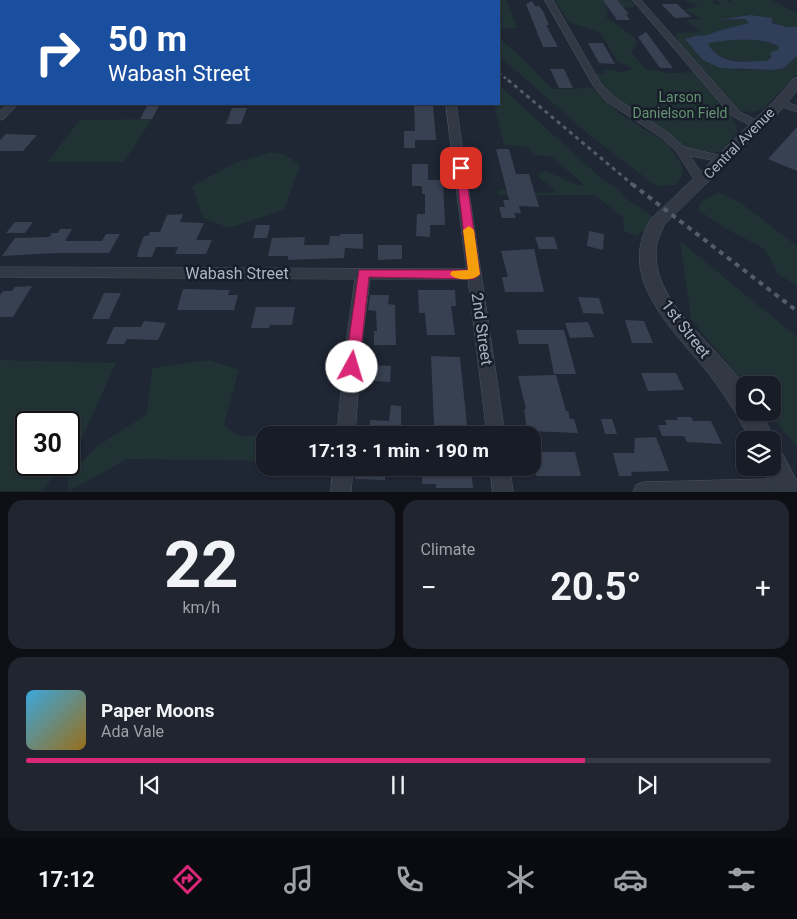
<!DOCTYPE html>
<meta charset="utf-8">
<style>
:root{--surface:#171c27;--page:#20252f;--text:#f1f3f6;--muted:#9ea1a7;--line:#363a44;--accent:#db2777}
body{margin:0;font-family:Roboto,sans-serif;background:var(--page);color:var(--text);height:100vh;display:flex;flex-direction:column;font-size:19px;white-space:nowrap}
*{box-sizing:border-box;margin:0}
p{font-size:16px;color:var(--muted)}
.icon{flex:none;width:28px;height:28px;fill:none;stroke:currentColor;stroke-width:2;stroke-linecap:round;stroke-linejoin:round}
.map{position:relative;height:492px;overflow:hidden}
.panel{display:flex;flex-direction:column;gap:8px;padding:8px;background:#0d0f15;flex:1}
.panel>*{flex:none}
.hud{position:absolute;left:0px;top:0px;width:500px;height:105px;box-shadow:0 1px 4px #0004,0 0 0 1px var(--line);background:#1a4fa0;color:#fff;overflow:hidden}
.buttons{position:absolute;left:736px;top:376px;display:grid;gap:10px}
.buttons a{display:grid;place-items:center;width:45px;height:45px;border-radius:10px;background:var(--surface);box-shadow:0 1px 4px #0004,0 0 0 1px var(--line);font-size:25px}
.speed{position:absolute;left:15px;top:411px;display:flex;gap:10px;font-size:25px;font-weight:700;text-align:center}
.speed>*{display:grid;place-content:center;width:65px;height:65px;border-radius:50%;background:var(--surface);box-shadow:0 1px 4px #0004,0 0 0 1px var(--line);line-height:1}
.speed .limit{border:2px solid #111;border-radius:8px;background:#fff;color:#111}
.pin{position:absolute;display:grid;place-items:center;width:42px;height:42px;color:#fff;margin:-21px;border-radius:10px;box-shadow:0 2px 8px #0006}
.me{position:absolute;width:55px;margin:-28px;rotate:6deg;stroke-linejoin:round;filter:drop-shadow(0 0 4px #0008)}
.turn{display:flex;align-items:center;gap:18px;height:105px;padding:0 25px;font-size:22px}
.turn .icon{width:65px;height:65px;stroke-width:2.5}
.turn b{display:block;font-size:35px;line-height:42px}
.big{font-size:38px;font-weight:700;line-height:1.1}
.panel .tile{flex:1;display:flex;flex-direction:column;justify-content:center;gap:8px;min-width:0;padding:0 18px;border-radius:15px;background:var(--page)}
.panel .dial{align-items:center;gap:0}
.dial b{font-size:65px;line-height:1}
.song{display:flex;align-items:center;gap:15px}
.cover{width:60px;height:60px;border-radius:8px;background:linear-gradient(135deg,hsl(200 70% 55%),hsl(40 70% 35%))}
.played{height:5px;border-radius:2px;background:linear-gradient(90deg,var(--accent) 75%,var(--line) 75%)}
.keys{display:flex;justify-content:space-around;direction:ltr}
.heat{display:flex;justify-content:space-between;align-items:center;font-size:28px;direction:ltr}
.panel .tiles{flex:1;display:grid;gap:8px;grid-template-columns:1fr 1fr}
.tile:last-child{grid-column:span 2}
.trip{position:absolute;left:256px;top:426px;width:285px;height:50px;border-radius:15px;background:var(--surface);box-shadow:0 1px 4px #0004,0 0 0 1px var(--line);font-weight:700;line-height:50px;text-align:center}
.tabs{display:flex;height:80px;justify-content:space-around;align-items:center;background:#090b10;color:var(--muted)}
.tabs .icon{width:35px;height:35px}
.tabs .selected{color:var(--accent)}
.tabs b{font-size:22px;color:var(--text)}
.map>svg:first-child{display:block}
.green{fill:#213235}
.water{fill:#303e5a;fill-rule:evenodd}
.building{fill:#384152}
.lines{fill:none;stroke-linecap:round;stroke-linejoin:round}
.minor-casing{stroke:#4d5360;stroke-width:1}
.tertiary-casing{stroke:#4d5360;stroke-width:1}
.minor{fill:#323945;fill-rule:evenodd}
.tertiary{fill:#323945;fill-rule:evenodd}
.rail-far2{stroke:#545c6c;stroke-width:2.5;stroke-dasharray:3 3;stroke-linecap:butt}
.rail-far1{stroke:#545c6c;stroke-width:3;stroke-dasharray:4 4;stroke-linecap:butt}
.rail{stroke:#545c6c;stroke-width:4;stroke-dasharray:5 5;stroke-linecap:butt}
.route{fill:#db2777;stroke:#8e194d}
.slow{fill:#f59e0b}
.labels{text-anchor:middle;dominant-baseline:central;stroke-width:5;stroke-linejoin:round;paint-order:stroke}
.far-park-label{font-size:14px;fill:#649272;stroke:#181e29}
.far-street-label{font-size:14px;fill:#acb3c2;stroke:#181e29}
.street-label{font-size:16px;fill:#acb3c2;stroke:#181e29}
</style>
<div class="map">
<svg width="797" height="492" viewBox="0 0 797 492">
<rect width="100%" height="100%" fill="#1f2634"/>
<!-- green -->
<g class="green">
<path d="M486,0H507L517,28L499,29V23L502,22L499,1Z"/>
<path d="M555,0H630L636,6L630,8L605,6L608,14L606,17L634,37L637,43L631,52L645,69L671,73L695,72C707,87 736,114 737,132L724,149L715,153L684,147L620,104L602,85L595,74H607L603,71L605,69L621,72L633,69L617,61L601,33L569,22Z"/>
<path d="M684,0H713V4L722,5L716,0H727L733,4H734L730,0H772L797,13V27H787L750,15L718,20L745,19L750,23C736,26 723,31 710,35C701,37 694,35 686,39L737,70H772L784,68L797,56V74L763,109L753,112L740,111L677,42L676,33L701,32L686,20L701,19L685,10V9L695,8L698,5Z"/>
<path d="M499,38L522,58L552,89L592,88L622,115L667,143L682,165V175L676,185L656,186L593,138L499,56Z"/>
<path d="M731,40C747,40 763,38 778,46V50L766,61C742,60 724,66 707,45L709,43Z"/>
<path d="M499,85L601,178L619,190L625,198L653,216L646,229L636,236L624,231L623,217L594,195H498L497,193L501,189L513,193H555L554,189L538,177L539,173L546,171L579,186L583,184L552,157L535,155L526,147L504,145L494,106L495,104H499Z"/>
<path d="M152,119L124,162H47L80,120Z"/>
<path d="M271,152L284,154L300,165L284,210L229,228L203,218L192,186L237,162Z"/>
<path d="M718,192L741,203L797,246V286L778,274L765,249L730,231L698,210L701,202Z"/>
<path d="M680,241L797,337V447L769,413L772,412V385H746L691,319Z"/>
<path d="M0,360L116,363L76,451L69,459V422H26V465H63L42,491H0Z"/>
<path d="M209,360L239,370L224,425L239,436L294,433V435H265V461L127,459L69,491L67,478L96,447L147,414L152,368Z"/>
</g>
<!-- water -->
<path class="water" d="M750,15L772,18V23L787,27H797V56L784,68L772,70L720,68L703,60L685,39L695,36L708,35L718,31L749,23L745,19L718,20ZM731,40C747,40 763,38 778,46V50L771,52V58L766,61C742,61 724,66 708,45L709,43Z"/>
<!-- building -->
<g class="building">
<path d="M603,0H617L629,14H626L630,20H617Z"/>
<path d="M532,1L535,6H539L544,13L549,25H546L558,47H543L526,4Z"/>
<path d="M661,4H677L691,17L675,18Z"/>
<path d="M646,32L673,68H660L638,37Z"/>
<path d="M588,43H603L615,64L599,63Z"/>
<path d="M550,69H564L573,88H559Z"/>
<path d="M148,104H160L152,119H140Z"/>
<path d="M414,104H433L436,140H415V148H404V131H415Z"/>
<path d="M232,108H247L241,124H226Z"/>
<path d="M797,127V171L768,159Z"/>
<path d="M6,134L37,135L23,151H0V140Z"/>
<path d="M496,149H509L516,174H529L539,207L519,206L521,213H514L516,218H502L499,207H505L503,200H509Z"/>
<path d="M412,164H428V180H443L445,225H430V237L416,236L417,214H425V194H422V186H412Z"/>
<path d="M183,214L180,222L204,223L196,240H212L206,254H175L178,247H156L152,257H137L139,248L144,236H148L150,232H160L167,215Z"/>
<path d="M15,222H33L25,233H6Z"/>
<path d="M256,225H270L267,238H253Z"/>
<path d="M60,229H72L65,241H102L106,234H120L109,253H57L2,256L15,238L49,237L52,233H58Z"/>
<path d="M589,231L604,234L603,250L587,246Z"/>
<path d="M340,234H363V249L345,248L344,258L288,260V256H268L272,238L305,237L304,245H329L330,236H340Z"/>
<path d="M535,237H554L558,249H539Z"/>
<path d="M378,245H402V259L378,260Z"/>
<path d="M534,249L544,292H505L502,277H508L501,251Z"/>
<path d="M32,286L13,317H0V295L3,291H12L15,287Z"/>
<path d="M183,289L230,290L228,295H238L234,310H177Z"/>
<path d="M418,290H455L456,306H451L455,335H427L425,313H419Z"/>
<path d="M104,293H121L109,319H92Z"/>
<path d="M370,295H389L388,304L395,305L396,345H374V331H377L376,311L368,310Z"/>
<path d="M578,297L599,298L604,314L583,313Z"/>
<path d="M256,307H295L292,325H270L269,328H251Z"/>
<path d="M625,320L644,321L653,343H632Z"/>
<path d="M144,321L166,323L158,340L127,339L124,344H106L114,327H141Z"/>
<path d="M588,322L594,337L570,338L565,323Z"/>
<path d="M516,330H564L576,374H554L548,344H519Z"/>
<path d="M431,356L460,357L468,435H421L420,425H434Z"/>
<path d="M373,365L391,366L390,382L372,381Z"/>
<path d="M641,373H676L684,390L648,391Z"/>
<path d="M556,375L566,411H568L570,419H574L578,433L527,431L524,409H526L518,376Z"/>
<path d="M391,405L401,406V435H370V420L389,421Z"/>
<path d="M677,417H691L693,421H711L722,444L687,442L684,436H662L658,425H667L665,420H678Z"/>
<path d="M601,419H612L617,434H605Z"/>
<path d="M656,437L669,471L631,472L632,476H619L613,453H634L635,438Z"/>
<path d="M540,452H575L581,476H536L533,457L541,458Z"/>
<path d="M356,468H385V480L355,479Z"/>
<path d="M422,468H471L473,488H436V484H422Z"/>
</g>
<g class="lines">
<!-- minor casing -->
<g class="minor-casing">
<g id="minor">
<path d="M396,0H404L405,1H397Z"/>
<path d="M545,0H553L601,84L614,97L670,134L684,147L727,157L729,159L727,161L723,162L690,156L707,181L705,184H697L676,151L662,138L606,101L594,87Z"/>
<path d="M633,0H641L740,112L762,123L763,125L762,127H754L732,116Z"/>
<rect x="0" y="86" width="1" height="6"/>
<path d="M780,100L797,106V112L776,105L775,103Z"/>
<path d="M8,104H18L4,119L0,120V111Z"/>
<path d="M446,104H456L505,435H487L468,279H370L361,350L355,435H337L345,350L355,279L0,277V267L466,269Z"/>
<path d="M333,468H353L351,492H331Z"/>
<path d="M490,468H510L513,492H493Z"/>
<path d="M786,476L793,479L796,486L794,492H633L636,485L643,482L765,479Z"/>
</g>
</g>
<!-- tertiary casing -->
<g class="tertiary-casing">
<g id="tertiary">
<path d="M797,78V90L785,106L664,225C662,231 659,237 657,243C648,291 697,330 725,362C731,369 742,380 745,390C747,396 745,406 745,412H761L775,440L772,446V440H750C739,418 727,398 712,378C678,333 613,280 651,219L775,100L793,79Z"/>
<path d="M772,447L781,451L797,481V492H775L763,468H772Z"/>
</g>
</g>
<!-- minor -->
<use href="#minor" class="minor"/>
<!-- tertiary -->
<use href="#tertiary" class="tertiary"/>
<!-- rail-far2 -->
<path class="rail-far2" d="M499,73L509,81"/>
<!-- rail-far1 -->
<path class="rail-far1" d="M508,80L633,185"/>
<!-- rail -->
<path class="rail" d="M632,184L797,311"/>
</g>
<!-- route -->
<path class="route" d="M461,165L465,168L480,274L474,279L369,277L359,367L357,371L352,373L347,371L345,367L359,270H468L456,168Z"/>
<!-- slow -->
<path class="slow" d="M469,226L474,230L480,274C475,281 455,281 450,274L452,271L468,270L463,230Z"/>
<g class="labels">
<!-- far-park labels -->
<g class="far-park-label">
<text x="680" y="97">Larson<tspan x="680" dy="16">Danielson Field</tspan></text>
</g>
<!-- far-street labels -->
<g class="far-street-label">
<text transform="translate(739 143) rotate(-45)">Central Avenue</text>
</g>
<!-- street labels -->
<g class="street-label">
<text x="237" y="273">Wabash Street</text>
<text transform="translate(482 329) rotate(82)">2nd Street</text>
<text transform="translate(686 329) rotate(52)">1st Street</text>
</g>
</g>
</svg>
<div class="buttons">
<a><svg class="icon" aria-label="search" viewBox="0 0 24 24"><circle cx="10" cy="10" r="6"/><path d="M15 15l6 6"/></svg></a>
<a><svg class="icon" aria-label="layers" viewBox="0 0 24 24"><path d="M12 4l9 5-9 5-9-5zM3 14l9 5 9-5"/></svg></a>
</div>
<div class="speed"><div class="limit">30</div></div>
<div class="pin" style="left:461px;top:168px;background:#d93025"><svg class="icon" aria-label="arrive" viewBox="0 0 24 24"><path d="M6 21V4h12l-3 4 3 4H6"/></svg></div>
<svg class="me" style="left:352px;top:367px" viewBox="-20 -20 40 40"><circle r="19" fill="#fff"/><path d="M0-13L10 11 0 6-10 11z" fill="#db2777"/></svg>
<div class="trip">17:13 · 1 min · 190 m</div>
<div class="hud">
<div class="turn"><svg class="icon" aria-label="right" viewBox="0 0 24 24"><path d="M7 20v-9h11M14 6l5 5-5 5"/></svg><div><b>50 m</b>Wabash Street</div></div>
</div>
</div>
<section class="panel">
<div class="tiles">
<div class="tile dial"><b>22</b><p>km/h</p></div>
<div class="tile"><p>Climate</p>
<div class="heat"><a>−</a><b class="big">20.5°</b><a>+</a></div>
</div>
<div class="tile">
<div class="song"><i class="cover"></i><div><b>Paper Moons</b><p>Ada Vale</p></div></div>
<div class="played"></div>
<div class="keys"><svg class="icon" aria-label="previous" viewBox="0 0 24 24"><path d="M18 5L8 12l10 7zM5 5v14"/></svg><svg class="icon" aria-label="pause" viewBox="0 0 24 24"><path d="M8 5v14M16 5v14"/></svg><svg class="icon" aria-label="next" viewBox="0 0 24 24"><path d="M6 5l10 7-10 7zM19 5v14"/></svg></div>
</div>
</div>
</section>
<nav class="tabs">
<b>17:12</b>
<svg class="icon selected" aria-label="directions" viewBox="0 0 24 24"><path d="M12 3l9 9-9 9-9-9zM9 14v-3h6M13 9l2 2-2 2"/></svg>
<svg class="icon" aria-label="music" viewBox="0 0 24 24"><path d="M9 18V5l10-2v13"/><circle cx="6" cy="18" r="3"/><circle cx="16" cy="16" r="3"/></svg>
<svg class="icon" aria-label="phone" viewBox="0 0 24 24"><path d="M5 4h4l2 5-3 2q2 4 5 5l2-3 5 2v4C11 20 4 13 5 4z"/></svg>
<svg class="icon" aria-label="climate" viewBox="0 0 24 24"><path d="M12 3v18M4 7l16 10M4 17L20 7"/></svg>
<svg class="icon" aria-label="car" viewBox="0 0 24 24"><path d="M5 17H2v-5l4-1 3-4h7l3 4 3 1v5h-3M9 17h6M6 11h13"/><circle cx="7" cy="17" r="2"/><circle cx="17" cy="17" r="2"/></svg>
<svg class="icon" aria-label="filters" viewBox="0 0 24 24"><path d="M4 7h16M4 17h16"/><circle cx="9" cy="7" r="2"/><circle cx="15" cy="17" r="2"/></svg>
</nav>
